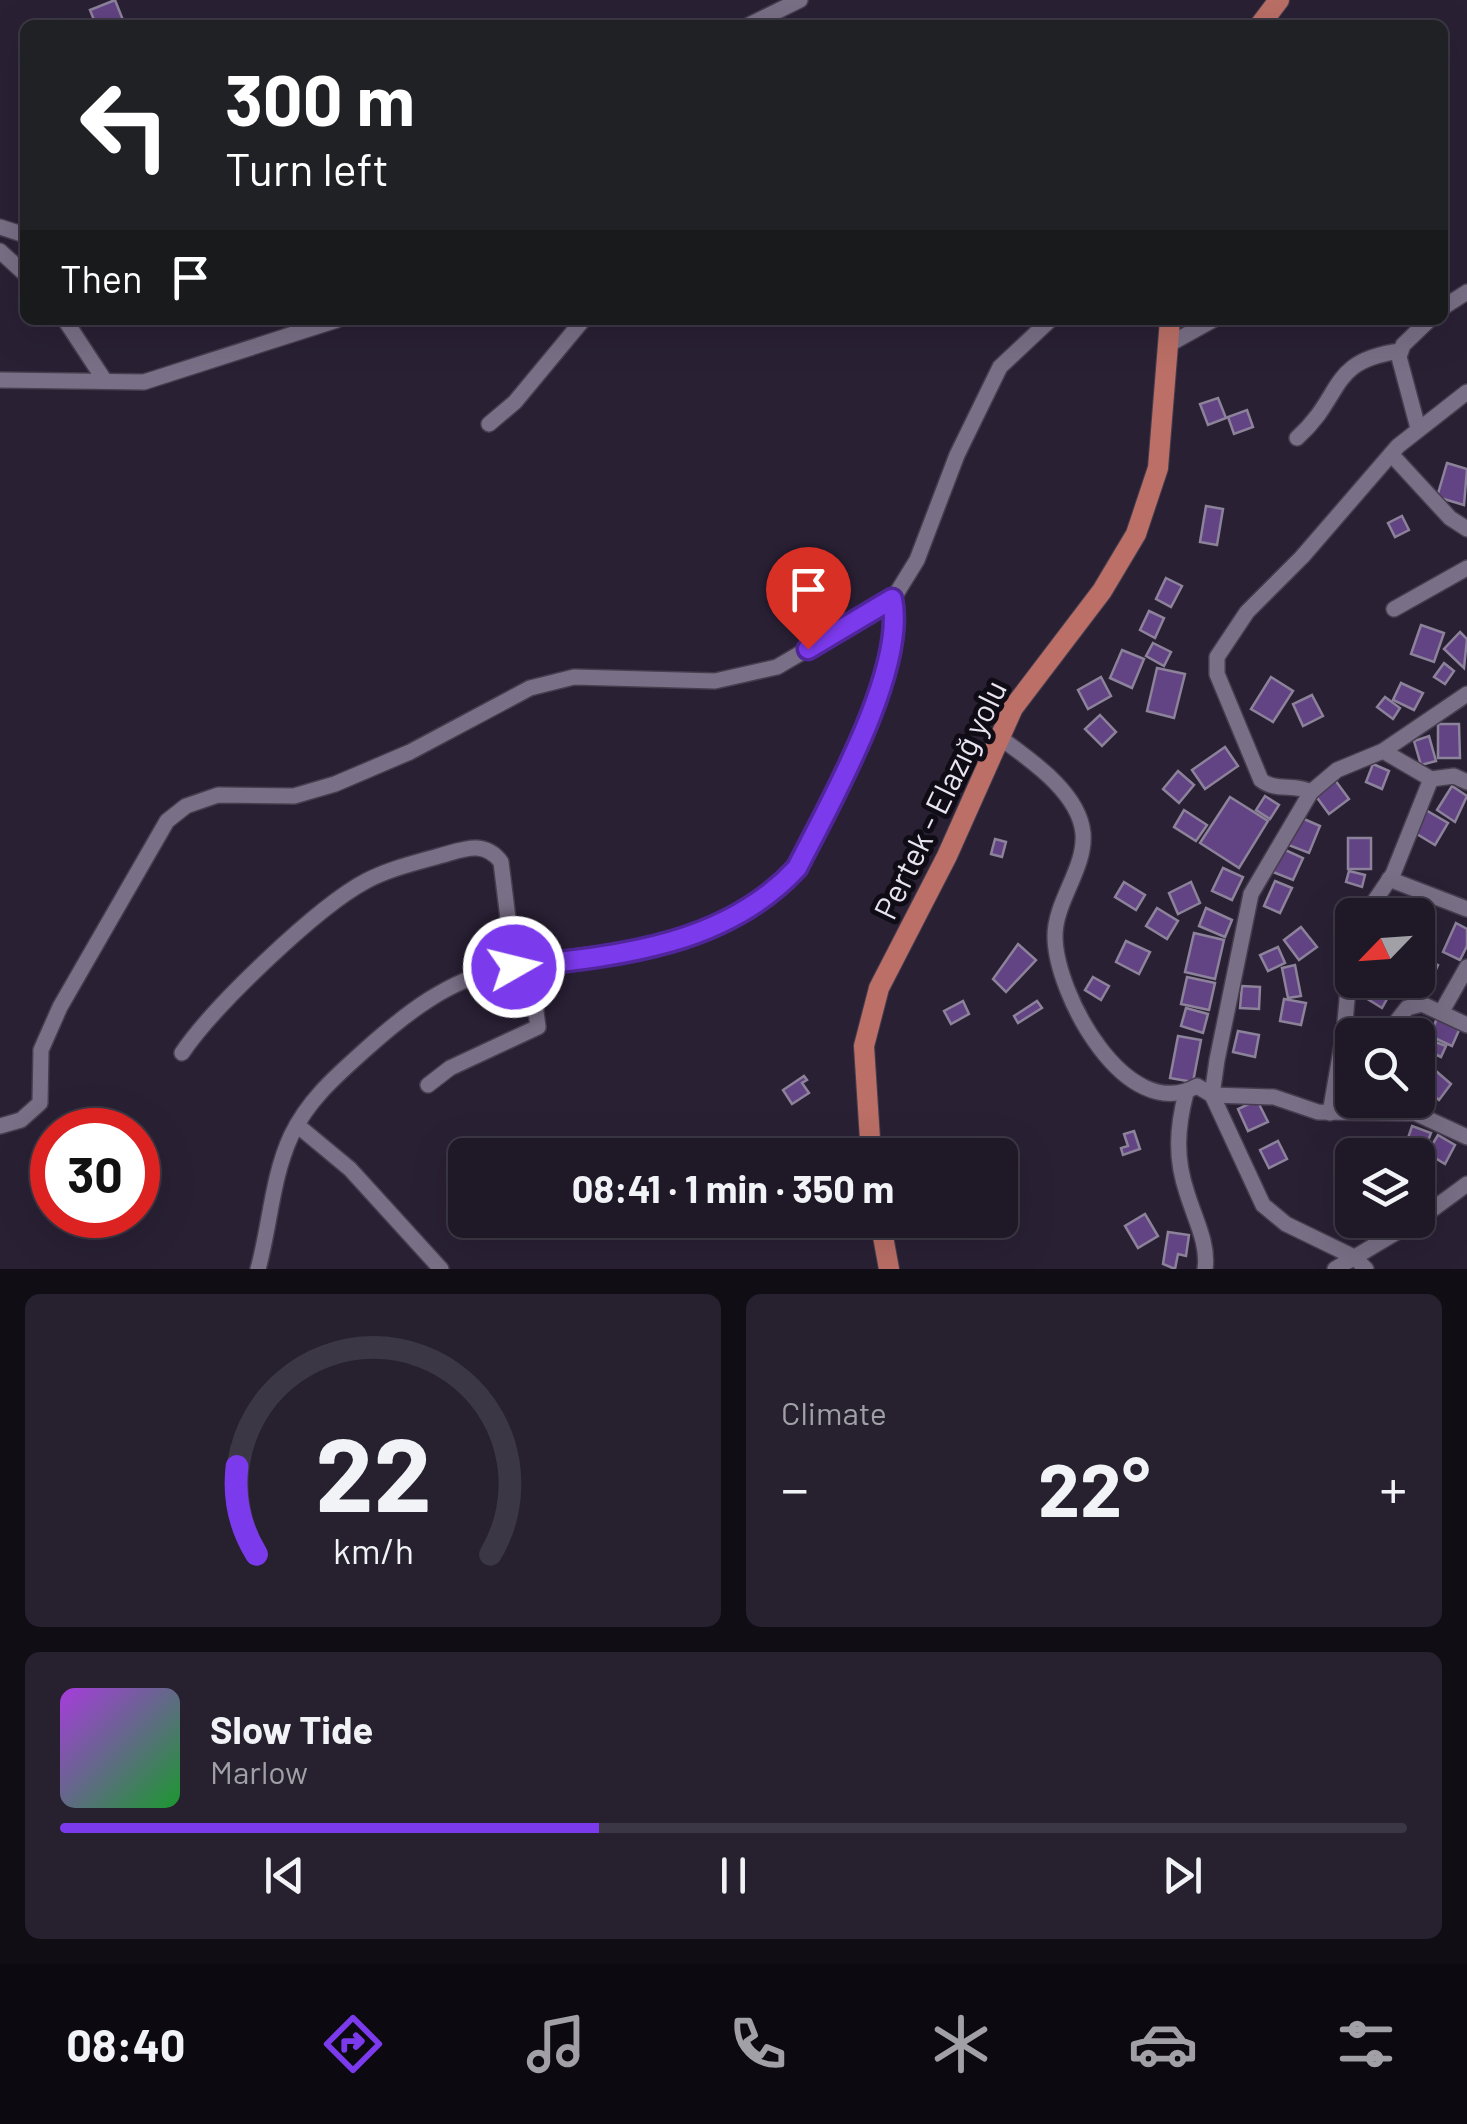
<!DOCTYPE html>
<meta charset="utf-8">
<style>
:root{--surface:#1f1827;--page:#27212f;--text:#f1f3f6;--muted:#a1a0a7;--line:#3c3744;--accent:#7c3aed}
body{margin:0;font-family:Barlow,sans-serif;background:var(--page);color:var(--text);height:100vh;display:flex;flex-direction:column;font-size:38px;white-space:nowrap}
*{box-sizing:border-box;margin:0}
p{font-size:32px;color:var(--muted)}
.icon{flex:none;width:55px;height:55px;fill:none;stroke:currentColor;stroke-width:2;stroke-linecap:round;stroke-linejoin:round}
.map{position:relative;height:1269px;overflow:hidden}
.side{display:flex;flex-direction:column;gap:25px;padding:25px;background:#110d15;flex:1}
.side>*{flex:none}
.hud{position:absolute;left:20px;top:20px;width:1428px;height:305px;border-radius:15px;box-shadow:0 10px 40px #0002,0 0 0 2px var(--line);background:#202124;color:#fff;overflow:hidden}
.needle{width:65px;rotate:245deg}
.controls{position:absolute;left:1335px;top:898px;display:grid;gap:20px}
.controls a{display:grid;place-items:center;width:100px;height:100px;border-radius:15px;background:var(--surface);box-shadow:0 10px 40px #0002,0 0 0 2px var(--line);font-size:50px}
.speed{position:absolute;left:30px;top:1108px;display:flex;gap:20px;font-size:50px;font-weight:700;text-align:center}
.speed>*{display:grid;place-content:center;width:130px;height:130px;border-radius:50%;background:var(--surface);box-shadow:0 10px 40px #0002,0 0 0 2px var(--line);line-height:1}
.speed .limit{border:15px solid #d22;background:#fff;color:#111}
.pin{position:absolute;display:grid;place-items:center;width:85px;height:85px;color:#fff;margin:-102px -42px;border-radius:50% 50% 50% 0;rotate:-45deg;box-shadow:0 0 10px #0007}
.pin .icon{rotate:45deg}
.me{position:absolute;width:110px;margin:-55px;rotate:82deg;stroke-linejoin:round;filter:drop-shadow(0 0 8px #0008)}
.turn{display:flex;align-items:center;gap:35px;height:210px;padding:0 40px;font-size:45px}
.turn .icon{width:130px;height:130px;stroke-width:2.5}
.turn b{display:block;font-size:70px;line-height:85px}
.then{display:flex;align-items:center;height:95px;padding:0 40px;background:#0003;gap:20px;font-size:38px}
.big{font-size:75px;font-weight:700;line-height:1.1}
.side .tile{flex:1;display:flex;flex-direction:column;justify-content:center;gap:15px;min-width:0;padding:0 35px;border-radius:15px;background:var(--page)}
.side .dial{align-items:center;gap:0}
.dial svg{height:260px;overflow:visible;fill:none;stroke:var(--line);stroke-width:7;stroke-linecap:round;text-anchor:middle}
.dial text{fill:var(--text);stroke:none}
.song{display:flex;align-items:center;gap:30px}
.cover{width:120px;height:120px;border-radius:15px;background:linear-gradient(135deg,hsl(280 70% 55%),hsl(130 70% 35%))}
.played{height:10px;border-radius:5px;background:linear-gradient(90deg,var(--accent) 40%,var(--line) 40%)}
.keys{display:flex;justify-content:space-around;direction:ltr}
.heat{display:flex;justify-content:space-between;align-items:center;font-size:55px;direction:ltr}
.side .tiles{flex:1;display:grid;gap:25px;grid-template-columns:1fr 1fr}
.tile:last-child{grid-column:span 2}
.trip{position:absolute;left:448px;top:1138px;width:570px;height:100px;border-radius:15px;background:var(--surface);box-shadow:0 10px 40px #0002,0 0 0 2px var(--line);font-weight:700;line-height:100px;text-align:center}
.tabs{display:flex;height:160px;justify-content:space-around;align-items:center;background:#0c0a10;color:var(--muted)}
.tabs .icon{width:70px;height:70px}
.tabs .on{color:var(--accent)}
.tabs b{font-size:45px;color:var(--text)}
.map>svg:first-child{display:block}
.building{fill:#624384;stroke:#8c829a;stroke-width:2.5}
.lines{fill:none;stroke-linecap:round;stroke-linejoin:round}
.minor-casing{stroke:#463d4e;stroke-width:18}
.major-casing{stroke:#463d4e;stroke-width:22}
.minor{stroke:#796f86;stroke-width:15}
.major{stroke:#bb6f66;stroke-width:20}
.route-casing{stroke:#51269a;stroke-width:25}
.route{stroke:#7c3aed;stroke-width:18}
.labels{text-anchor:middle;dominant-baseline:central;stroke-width:10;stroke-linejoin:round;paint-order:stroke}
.street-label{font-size:32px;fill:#e9e3f1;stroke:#100c15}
</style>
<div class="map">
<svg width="1467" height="1269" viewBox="0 0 1467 1269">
<rect width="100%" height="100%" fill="#292034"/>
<!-- building -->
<g class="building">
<path d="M115,0L123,20L96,25L90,10Z"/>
<path d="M1218,398L1226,418L1208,425L1200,404Z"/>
<path d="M1247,410L1253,427L1234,434L1228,417Z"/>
<path d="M1447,463L1467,469L1464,505L1437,497Z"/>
<path d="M1206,506L1223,509L1217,545L1200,542Z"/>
<path d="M1402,516L1409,530L1395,537L1388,523Z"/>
<path d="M1166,578L1182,586L1171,607L1156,599Z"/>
<path d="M1149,611L1164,618L1155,638L1140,630Z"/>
<path d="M1421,625L1444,633L1434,662L1411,654Z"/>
<path d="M1460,632L1467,639L1464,668L1444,649Z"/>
<path d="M1153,643L1171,652L1164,666L1146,656Z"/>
<path d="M1122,650L1144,659L1132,688L1110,678Z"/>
<path d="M1444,663L1454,671L1445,684L1434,677Z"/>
<path d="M1157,668L1185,674L1174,718L1147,711Z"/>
<path d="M1101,677L1111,696L1088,709L1078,690Z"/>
<path d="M1271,677L1293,691L1273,722L1251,709Z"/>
<path d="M1401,683L1423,693L1414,710L1393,700Z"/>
<path d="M1312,695L1323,716L1303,726L1293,704Z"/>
<path d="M1385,697L1400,708L1393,719L1377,707Z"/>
<path d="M1100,715L1116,732L1102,746L1085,729Z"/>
<path d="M1438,724H1459L1460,758H1438Z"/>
<path d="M1429,736L1436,761L1421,765L1414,741Z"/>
<path d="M1225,747L1238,766L1205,789L1192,770Z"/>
<path d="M1373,764L1389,771L1382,789L1366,782Z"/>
<path d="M1178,771L1194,785L1179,803L1163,789Z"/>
<path d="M1335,780L1349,799L1329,814L1315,795Z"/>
<path d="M1452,786L1467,796L1455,822L1437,810Z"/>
<path d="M1265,796L1279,805L1270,819L1256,810Z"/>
<path d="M1230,797L1268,821L1239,868L1200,843Z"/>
<path d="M1424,809L1448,823L1435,845L1412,831Z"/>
<path d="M1184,810L1207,825L1196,841L1174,827Z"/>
<path d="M1297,816L1320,826L1309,853L1286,844Z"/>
<rect x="1348" y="838" width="23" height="31"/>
<path d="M995,839L1006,842L1002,857L991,854Z"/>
<path d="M1283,849L1303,858L1293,880L1273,872Z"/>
<path d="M1223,868L1243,877L1232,900L1212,891Z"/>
<path d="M1349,871L1365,875L1362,887L1346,882Z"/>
<path d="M1275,881L1292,888L1280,913L1264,906Z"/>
<path d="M1124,882L1145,895L1136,910L1115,897Z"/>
<path d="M1191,882L1200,903L1178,914L1169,893Z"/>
<path d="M1157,908L1178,921L1167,939L1146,926Z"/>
<path d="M1206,908L1232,920L1225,937L1199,926Z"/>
<path d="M1456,923L1467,929V946L1460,960L1443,952Z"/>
<path d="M1301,927L1317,947L1299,960L1284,940Z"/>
<path d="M1194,933L1224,940L1215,979L1185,972Z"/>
<path d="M1126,941L1150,952L1139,974L1116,962Z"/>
<path d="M1018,944L1036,960L1006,992L993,979Z"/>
<path d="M1278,947L1285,963L1268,971L1260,955Z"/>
<path d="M1418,955L1438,965L1429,984L1418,979Z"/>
<path d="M1295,965L1301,996L1288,998L1282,968Z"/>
<path d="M1093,977L1109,986L1101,1000L1085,990Z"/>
<path d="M1187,977L1215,983L1209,1010L1181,1004Z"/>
<path d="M1376,980L1393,988L1382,1008L1366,998Z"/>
<path d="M1242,986L1260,987L1259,1009L1240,1008Z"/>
<path d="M1284,999L1306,1003L1301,1025L1280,1021Z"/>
<path d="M963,1001L969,1014L951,1024L944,1011Z"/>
<path d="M1037,1001L1042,1008L1018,1023L1014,1016Z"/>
<path d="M1186,1008L1208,1014L1203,1033L1181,1026Z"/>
<path d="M1437,1018L1460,1028L1452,1046L1430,1036Z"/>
<path d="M1238,1031L1259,1035L1255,1057L1233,1052Z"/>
<path d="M1178,1036L1201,1040L1193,1082L1170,1078Z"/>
<path d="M1430,1040L1446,1046L1441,1057L1426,1050Z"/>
<path d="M1436,1071L1451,1084L1439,1100L1423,1087Z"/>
<path d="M804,1076L807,1080L802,1083L809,1093L792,1104L783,1090Z"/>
<path d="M1257,1100L1268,1122L1248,1131L1238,1109Z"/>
<path d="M1412,1126L1431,1133L1424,1151L1406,1144Z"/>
<path d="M1134,1131L1140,1149L1123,1155L1121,1148L1128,1146L1124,1134Z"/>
<path d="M1438,1135L1455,1145L1445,1164L1427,1153Z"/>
<path d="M1278,1141L1287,1159L1269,1168L1260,1150Z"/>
<rect x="1341" y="1195" width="11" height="20"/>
<path d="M1145,1214L1158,1236L1138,1248L1125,1226Z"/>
<path d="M1168,1232L1189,1235L1186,1256L1178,1254L1175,1269L1163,1264Z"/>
</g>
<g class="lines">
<!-- minor casing -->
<g class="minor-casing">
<g id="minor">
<path d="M749,25L800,0"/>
<path d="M0,227L25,235"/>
<path d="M0,251L25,274"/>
<path d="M1442,308L1467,292"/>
<path d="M65,320L105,381"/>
<path d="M1168,345L1213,320"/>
<path d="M0,380L144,382L337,320"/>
<path d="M489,424L515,402L583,320"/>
<path d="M1418,428L1399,357L1403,345L1429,320"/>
<path d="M1297,438C1345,395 1327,361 1400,351"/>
<path d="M1391,454L1450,518L1467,529"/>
<path d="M1394,609L1467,568"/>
<path d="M999,737C1029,759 1079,792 1083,833C1086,868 1055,901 1055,936C1055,993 1126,1126 1197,1086L1212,1095L1274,1097L1318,1112L1415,1113L1467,1137"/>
<path d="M1383,751L1431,779L1454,776L1467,782"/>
<path d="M1311,792C1294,783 1276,792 1261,780L1217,674V657L1247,612L1302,557L1398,446L1467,392"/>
<path d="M1389,879L1467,909"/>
<path d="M1365,915L1393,874L1431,779"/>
<path d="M1442,1011L1467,967"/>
<path d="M1386,1035L1407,1008L1422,1004L1467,1025"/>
<path d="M182,1053C213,1007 317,907 366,881C389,869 414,863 439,856C462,850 484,839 501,862L514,967"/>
<path d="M428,1085L450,1068L538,1027L530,965"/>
<path d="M1186,1093C1177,1128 1175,1158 1187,1193C1194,1217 1209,1244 1205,1269"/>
<path d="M1330,1113L1344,1033L1352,944"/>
<path d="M297,1125L350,1169L441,1269"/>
<path d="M0,1126L21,1120L40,1103L41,1050L60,1007L167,821L186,806L218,795L294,796L335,784L410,752L530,688L574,677L715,681L777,667L893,599L917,560L957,455L1000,367L1050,320"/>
<path d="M1418,1220L1467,1184"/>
<path d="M258,1269C270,1226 272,1177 291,1136C308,1100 336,1076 365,1050C405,1014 448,980 501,969C611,945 713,959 797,868C829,806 907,668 893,599"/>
<path d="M1335,1269L1417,1220"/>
<path d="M1366,1269L1354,1257L1286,1224L1263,1205L1212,1095L1217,1060L1251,894L1311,792L1337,770L1383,751L1467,694"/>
</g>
</g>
<!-- major casing -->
<g class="major-casing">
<g id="major">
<path d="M1260,25L1279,0"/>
<path d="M871,1155L864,1046L879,988L947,856L1013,708L1102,591L1136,534L1158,468L1170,320"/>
<path d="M880,1220L889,1269"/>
</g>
</g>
<!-- minor -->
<use href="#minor" class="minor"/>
<!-- major -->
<use href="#major" class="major"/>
</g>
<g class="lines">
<!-- route casing -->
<g class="route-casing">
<path id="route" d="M514,967C615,956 724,947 797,868C829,805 907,669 892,599L808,649"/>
</g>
<!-- route -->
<use href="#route" class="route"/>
</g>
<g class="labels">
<!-- street labels -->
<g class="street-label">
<text transform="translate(939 799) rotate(-64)">Pertek - Elazığ yolu</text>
</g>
</g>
</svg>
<div class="controls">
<a><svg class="needle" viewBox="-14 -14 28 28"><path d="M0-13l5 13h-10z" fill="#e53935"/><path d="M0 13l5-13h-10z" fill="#a1a0a7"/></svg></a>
<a><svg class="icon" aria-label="search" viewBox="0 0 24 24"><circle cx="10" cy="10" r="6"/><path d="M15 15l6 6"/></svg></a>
<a><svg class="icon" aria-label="layers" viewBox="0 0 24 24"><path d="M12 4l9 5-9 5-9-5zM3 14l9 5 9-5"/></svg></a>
</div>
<div class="speed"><div class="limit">30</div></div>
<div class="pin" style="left:808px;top:649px;background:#d93025"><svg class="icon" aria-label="arrive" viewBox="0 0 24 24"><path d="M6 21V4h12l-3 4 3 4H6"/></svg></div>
<svg class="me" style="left:514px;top:967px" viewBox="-20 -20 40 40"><circle r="17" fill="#7c3aed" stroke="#fff" stroke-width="3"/><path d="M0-11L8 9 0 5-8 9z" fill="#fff"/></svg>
<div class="trip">08:41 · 1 min · 350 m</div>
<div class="hud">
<div class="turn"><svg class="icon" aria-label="left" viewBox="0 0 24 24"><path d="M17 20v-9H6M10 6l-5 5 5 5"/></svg><div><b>300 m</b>Turn left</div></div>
<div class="then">Then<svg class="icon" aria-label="arrive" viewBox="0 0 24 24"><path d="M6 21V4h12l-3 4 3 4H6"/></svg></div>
</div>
</div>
<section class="side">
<div class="tiles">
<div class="tile dial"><svg viewBox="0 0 100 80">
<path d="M14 69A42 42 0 1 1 86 69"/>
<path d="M14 69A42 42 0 0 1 8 42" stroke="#7c3aed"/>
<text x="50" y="56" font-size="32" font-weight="700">22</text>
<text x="50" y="72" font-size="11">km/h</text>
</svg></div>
<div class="tile"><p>Climate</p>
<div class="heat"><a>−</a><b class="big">22°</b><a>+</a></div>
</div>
<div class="tile">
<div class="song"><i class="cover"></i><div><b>Slow Tide</b><p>Marlow</p></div></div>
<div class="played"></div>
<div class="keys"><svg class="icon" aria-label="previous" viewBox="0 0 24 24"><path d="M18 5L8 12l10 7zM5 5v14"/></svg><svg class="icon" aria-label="pause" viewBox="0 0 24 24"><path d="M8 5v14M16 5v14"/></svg><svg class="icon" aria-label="next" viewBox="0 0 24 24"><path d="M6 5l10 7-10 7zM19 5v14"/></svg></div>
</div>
</div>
</section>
<nav class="tabs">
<b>08:40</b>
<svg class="icon on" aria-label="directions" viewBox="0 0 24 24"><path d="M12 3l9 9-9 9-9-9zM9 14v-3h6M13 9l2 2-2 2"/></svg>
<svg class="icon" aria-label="music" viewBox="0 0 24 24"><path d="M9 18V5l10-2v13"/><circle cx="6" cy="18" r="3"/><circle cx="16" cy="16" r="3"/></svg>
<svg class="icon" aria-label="phone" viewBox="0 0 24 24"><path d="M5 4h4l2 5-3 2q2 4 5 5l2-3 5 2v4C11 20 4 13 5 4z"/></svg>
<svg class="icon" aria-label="climate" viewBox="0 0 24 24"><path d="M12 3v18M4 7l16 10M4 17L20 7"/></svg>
<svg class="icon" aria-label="car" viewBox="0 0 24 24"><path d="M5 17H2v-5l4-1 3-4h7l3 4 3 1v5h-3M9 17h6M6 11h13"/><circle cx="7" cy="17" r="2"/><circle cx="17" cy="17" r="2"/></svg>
<svg class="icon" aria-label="filters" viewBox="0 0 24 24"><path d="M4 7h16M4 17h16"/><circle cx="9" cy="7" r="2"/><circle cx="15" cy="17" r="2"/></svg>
</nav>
